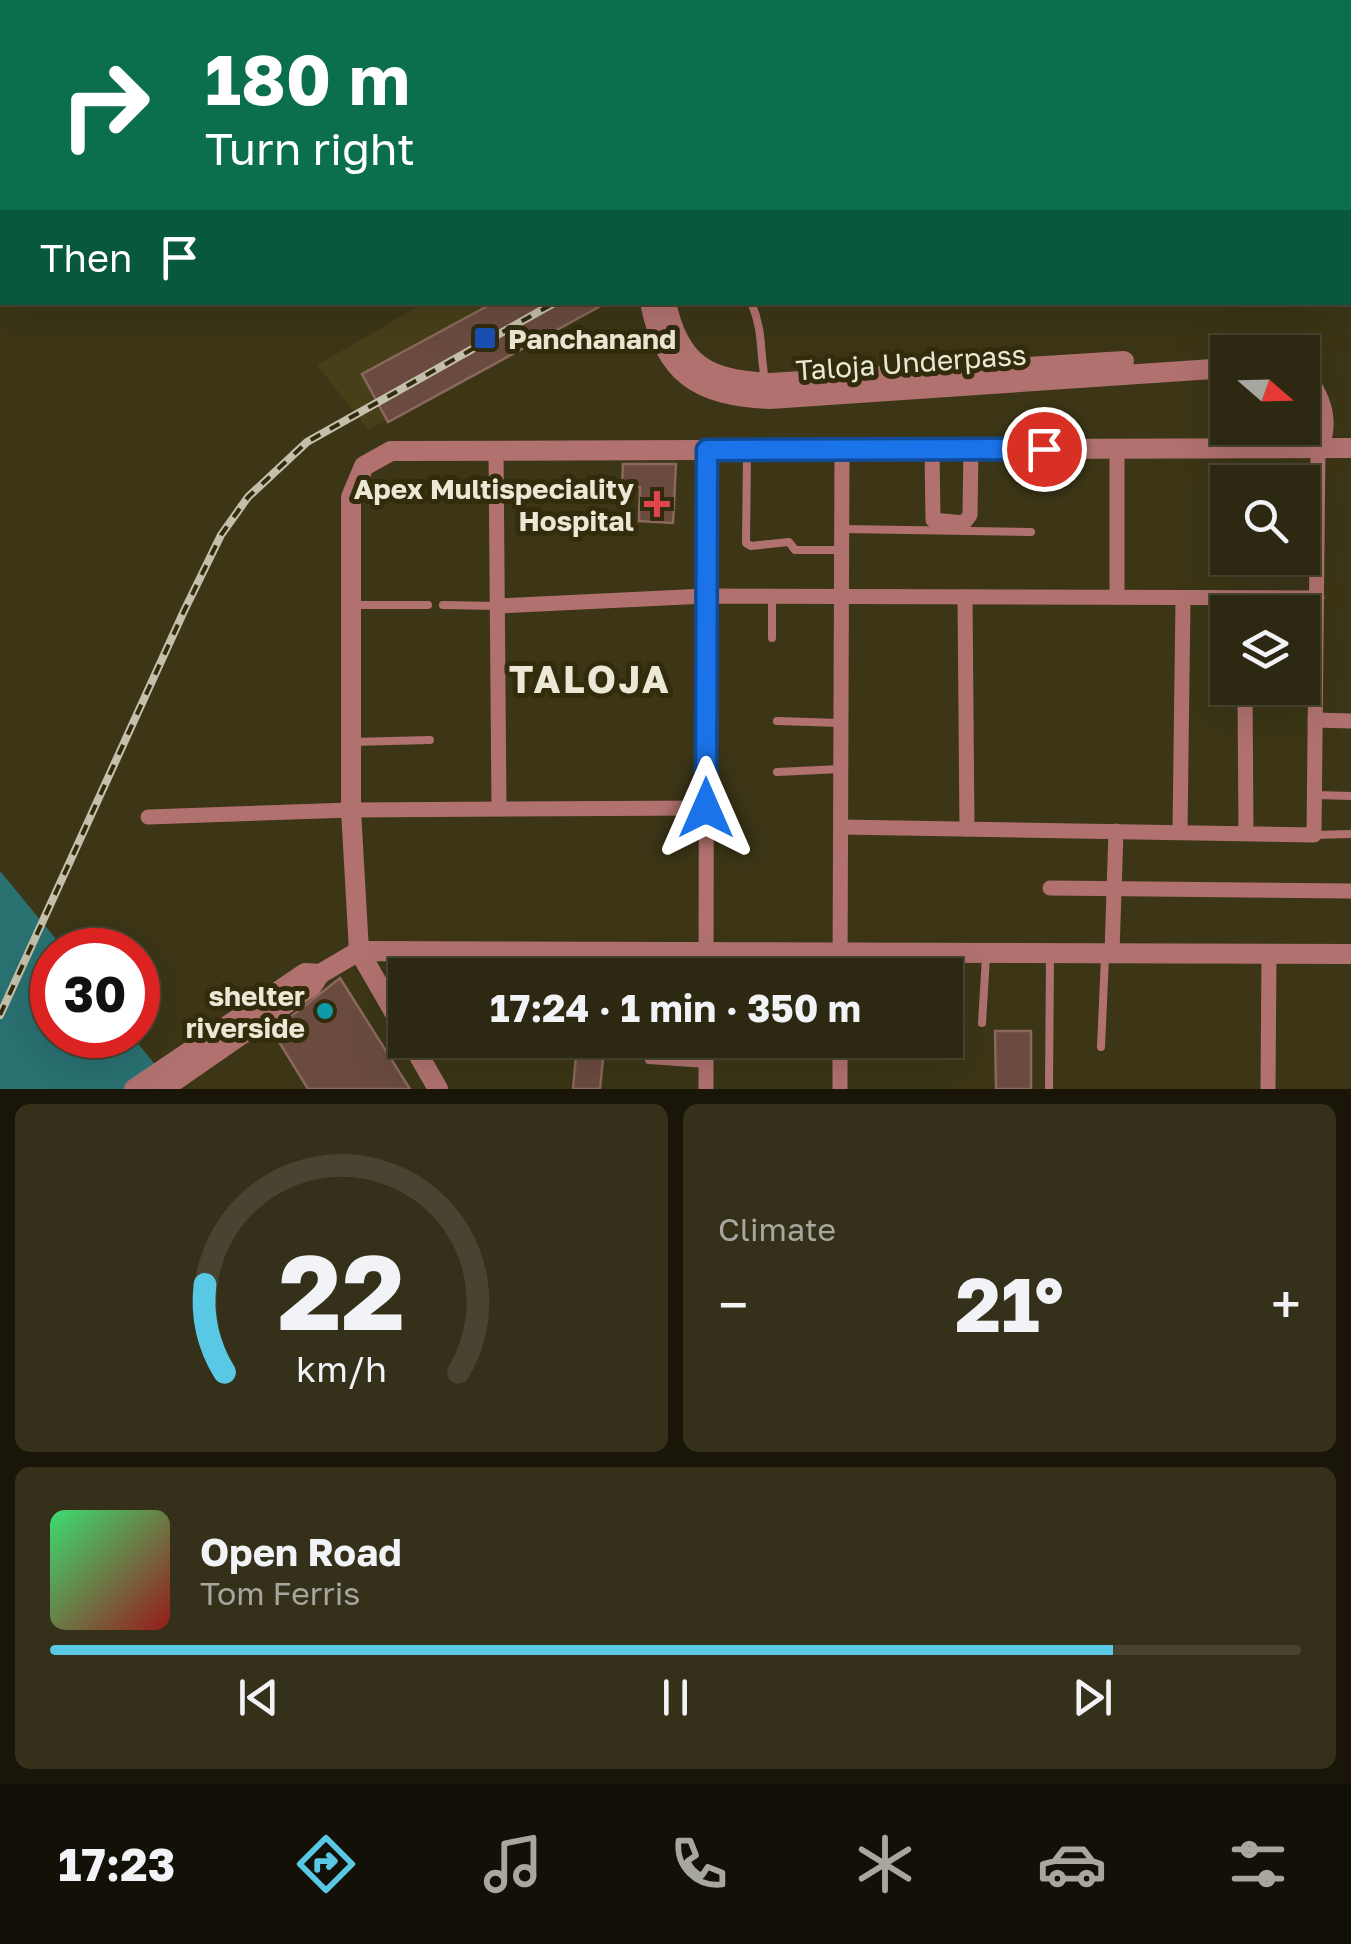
<!DOCTYPE html>
<meta charset="utf-8">
<style>
:root{--surface:#2d2811;--page:#35301a;--text:#f1f3f6;--muted:#a7a69f;--line:#484431;--accent:#59c8e4}
body{margin:0;font-family:"Golos Text",sans-serif;background:var(--page);color:var(--text);height:100vh;display:flex;flex-direction:column;font-size:38px;white-space:nowrap}
*{box-sizing:border-box;margin:0}
p{font-size:32px;color:var(--muted)}
.icon{flex:none;width:55px;height:55px;fill:none;stroke:currentColor;stroke-width:2;stroke-linecap:round;stroke-linejoin:round}
.map{position:relative;height:1089px;overflow:hidden}
.panel{display:flex;flex-direction:column;gap:15px;padding:15px;background:#191609;flex:1}
.panel>*{flex:none}
.guide{position:absolute;left:0px;top:0px;width:1352px;height:305px;box-shadow:0 10px 40px #0002,0 0 0 2px var(--line);background:#0b6e4f;color:#fff;overflow:hidden}
.needle{width:65px;rotate:110deg}
.buttons{position:absolute;left:1210px;top:335px;display:grid;gap:20px}
.buttons a{display:grid;place-items:center;width:110px;height:110px;border-radius:0px;background:var(--surface);box-shadow:0 10px 40px #0002,0 0 0 2px var(--line);font-size:50px}
.speed{position:absolute;left:30px;top:928px;display:flex;gap:20px;font-size:50px;font-weight:700;text-align:center}
.speed>*{display:grid;place-content:center;width:130px;height:130px;border-radius:50%;background:var(--surface);box-shadow:0 10px 40px #0002,0 0 0 2px var(--line);line-height:1}
.speed .limit{border:15px solid #d22;background:#fff;color:#111}
.pin{position:absolute;display:grid;place-items:center;width:85px;height:85px;color:#fff;margin:-42px;border:5px solid #fff;border-radius:50%;box-shadow:0 2px 10px #0007}
.me{position:absolute;width:110px;margin:-55px;rotate:0deg;stroke-linejoin:round;filter:drop-shadow(0 0 8px #0008)}
.turn{display:flex;align-items:center;gap:35px;height:210px;padding:0 40px;font-size:45px}
.turn .icon{width:130px;height:130px;stroke-width:2.5}
.turn b{display:block;font-size:70px;line-height:85px}
.then{display:flex;align-items:center;height:95px;padding:0 40px;background:#0003;gap:20px;font-size:38px}
.big{font-size:75px;font-weight:700;line-height:1.1}
.panel .widget{flex:1;display:flex;flex-direction:column;justify-content:center;gap:15px;min-width:0;padding:0 35px;border-radius:15px;background:var(--page)}
.panel .dial{align-items:center;gap:0}
.dial svg{height:260px;overflow:visible;fill:none;stroke:var(--line);stroke-width:7;stroke-linecap:round;text-anchor:middle}
.dial text{fill:var(--text);stroke:none}
.song{display:flex;align-items:center;gap:30px}
.cover{width:120px;height:120px;border-radius:15px;background:linear-gradient(135deg,hsl(140 70% 55%),hsl(0 70% 35%))}
.played{height:10px;border-radius:5px;background:linear-gradient(90deg,var(--accent) 85%,var(--line) 85%)}
.keys{display:flex;justify-content:space-around;direction:ltr}
.heat{display:flex;justify-content:space-between;align-items:center;font-size:55px;direction:ltr}
.panel .tiles{flex:1;display:grid;gap:15px;grid-template-columns:1fr 1fr}
.widget:last-child{grid-column:span 2}
.trip{position:absolute;left:388px;top:958px;width:575px;height:100px;border-radius:0px;background:var(--surface);box-shadow:0 10px 40px #0002,0 0 0 2px var(--line);font-weight:700;line-height:100px;text-align:center}
.dock{display:flex;height:160px;justify-content:space-around;align-items:center;background:#121007;color:var(--muted)}
.dock .icon{width:70px;height:70px}
.dock .on{color:var(--accent)}
.dock b{font-size:45px;color:var(--text)}
.map>svg:first-child{display:block}
.built{fill:#473f18}
.water{fill:#2a7172}
.building{fill:#6b4b3f;stroke:#8a685c;stroke-width:2.5}
.lines{fill:none;stroke-linecap:round;stroke-linejoin:round}
.tertiary-tunnel{stroke:#565134;stroke-width:20;stroke-dasharray:20 10;stroke-linecap:butt}
.service{stroke:#b1726f;stroke-width:8}
.minor{stroke:#b1726f;stroke-width:15}
.tertiary{stroke:#b1726f;stroke-width:20}
.rail-casing{stroke:#c3bfaa;stroke-width:8}
.rail{stroke:#322c0d;stroke-width:4;stroke-dasharray:11;stroke-linecap:butt}
.route-casing{stroke:#114b97;stroke-width:25}
.route{stroke:#1a73e8;stroke-width:18}
.transit-dot{fill:#1a4fb4;stroke:#322c0d;stroke-width:4}
.health-dot{fill:#e0444e;stroke:#322c0d;stroke-width:4}
.culture-dot{fill:#0f9aa8;stroke:#322c0d;stroke-width:4}
.labels{text-anchor:middle;dominant-baseline:central;stroke-width:10;stroke-linejoin:round;paint-order:stroke}
.poi-label{font-size:28px;font-weight:bold;fill:#ebe8d6;stroke:#322c0d;text-anchor:end}
.street-label{font-size:28px;fill:#ebe8d6;stroke:#322c0d}
.district-label{font-size:38px;font-weight:bold;letter-spacing:2.5px;fill:#ebe8d6;stroke:#322c0d}
</style>
<div class="map">
<svg width="1351" height="1089" viewBox="0 0 1351 1089">
<rect width="100%" height="100%" fill="#3c3617"/>
<!-- built -->
<g class="built">
<path d="M183,0H1351V275L1350,2Z"/>
<path d="M424,303H599L368,430L317,365Z"/>
</g>
<!-- water -->
<path class="water" d="M0,871L65,950H52V1035H131L175,1089H0Z"/>
<!-- building -->
<g class="building">
<path d="M495,302H608L388,422L362,374Z"/>
<path d="M623,464H676L673,523L639,521L640,487L622,486Z"/>
<path d="M340,978L410,1089H308L276,1037L284,1022Z"/>
<path d="M995,1031H1031V1089H996Z"/>
<path d="M576,1056L603,1059L600,1089H573Z"/>
</g>
<g class="lines">
<!-- tertiary-tunnel -->
<path class="tertiary-tunnel" d="M698,2L701,0"/>
<!-- service -->
<g class="service">
<path d="M1350,236H1351"/>
<path d="M751,302C764,333 759,348 765,380"/>
<path d="M747,454L746,543L751,546L789,542L795,550H842"/>
<path d="M842,529L1031,532"/>
<path d="M772,596V638"/>
<path d="M355,605H428"/>
<path d="M443,605L498,606"/>
<path d="M777,721L841,723"/>
<path d="M351,742L430,740"/>
<path d="M777,772L841,769"/>
<path d="M1316,795L1351,796"/>
<path d="M1314,835L1351,834"/>
<path d="M982,1023L986,957"/>
<path d="M1101,1047L1105,957"/>
<path d="M649,1060L706,1064"/>
<path d="M1049,1089L1050,957"/>
</g>
<!-- minor -->
<g class="minor">
<path d="M932,449L933,520L964,523L970,515L971,449"/>
<path d="M1117,449V597"/>
<path d="M496,450L499,809"/>
<path d="M965,597L967,829"/>
<path d="M498,606L706,596L1317,598"/>
<path d="M1245,688L1246,833"/>
<path d="M1315,720L1351,721"/>
<path d="M148,817L351,810L706,808"/>
<path d="M841,827L1314,835L1318,448"/>
<path d="M1180,832L1183,598"/>
<path d="M1050,888L1351,891"/>
<path d="M1112,952L1116,831"/>
<path d="M706,975L707,450"/>
<path d="M840,975L842,449"/>
<path d="M706,1040V1089"/>
<path d="M840,1089V1040"/>
<path d="M1268,1089L1269,953"/>
</g>
<!-- tertiary -->
<g class="tertiary">
<path d="M650,302C664,375 699,396 770,399L1228,368"/>
<path d="M666,302C679,366 709,380 770,383L1124,361"/>
<path d="M1302,372C1320,395 1331,420 1318,448"/>
<path d="M405,1031L359,951L351,810V497L364,466L391,451L1351,448"/>
<path d="M410,1040L438,1089"/>
<path d="M134,1089L305,973L320,974"/>
<path d="M163,1089L312,986L320,974L359,951L1351,954"/>
</g>
<!-- rail casing -->
<g class="rail-casing">
<g id="rail">
<path d="M992,2L994,0"/>
<path d="M0,149H2"/>
<path d="M1350,157H1351"/>
<path d="M0,1015L184,611L221,535L248,497L307,442L556,302"/>
</g>
</g>
<!-- rail -->
<use href="#rail" class="rail"/>
</g>
<g class="lines">
<!-- route casing -->
<g class="route-casing">
<path id="route" d="M706,808L707,450L1044,449"/>
</g>
<!-- route -->
<use href="#route" class="route"/>
</g>
<!-- markers -->
<rect class="transit-dot" x="473" y="326" width="24" height="24" rx="5"/>
<path class="health-dot" d="M652 489h10v10h10v10h-10v10h-10v-10h-10v-10h10z"/>
<circle class="culture-dot" cx="325" cy="1011" r="10"/>
<g class="labels">
<!-- poi labels -->
<g class="poi-label">
<text x="508" y="338" text-anchor="start">Panchanand</text>
<text x="634" y="488">Apex Multispeciality<tspan x="634" dy="32">Hospital</tspan></text>
<text x="305" y="995">shelter<tspan x="305" dy="32">riverside</tspan></text>
</g>
<!-- street labels -->
<g class="street-label">
<text transform="translate(911 362) rotate(-4)">Taloja Underpass</text>
</g>
<!-- district labels -->
<g class="district-label">
<text x="590" y="678">TALOJA</text>
</g>
</g>
</svg>
<div class="buttons">
<a><svg class="needle" viewBox="-14 -14 28 28"><path d="M0-13l5 13h-10z" fill="#e53935"/><path d="M0 13l5-13h-10z" fill="#a7a69f"/></svg></a>
<a><svg class="icon" aria-label="search" viewBox="0 0 24 24"><circle cx="10" cy="10" r="6"/><path d="M15 15l6 6"/></svg></a>
<a><svg class="icon" aria-label="layers" viewBox="0 0 24 24"><path d="M12 4l9 5-9 5-9-5zM3 14l9 5 9-5"/></svg></a>
</div>
<div class="speed"><div class="limit">30</div></div>
<div class="pin" style="left:1044px;top:449px;background:#d93025"><svg class="icon" aria-label="arrive" viewBox="0 0 24 24"><path d="M6 21V4h12l-3 4 3 4H6"/></svg></div>
<svg class="me" style="left:706px;top:808px" viewBox="-20 -20 40 40"><path d="M0-17L14 15 0 8-14 15z" fill="#1a73e8" stroke="#fff" stroke-width="4"/></svg>
<div class="trip">17:24 · 1 min · 350 m</div>
<div class="guide">
<div class="turn"><svg class="icon" aria-label="right" viewBox="0 0 24 24"><path d="M7 20v-9h11M14 6l5 5-5 5"/></svg><div><b>180 m</b>Turn right</div></div>
<div class="then">Then<svg class="icon" aria-label="arrive" viewBox="0 0 24 24"><path d="M6 21V4h12l-3 4 3 4H6"/></svg></div>
</div>
</div>
<section class="panel">
<div class="tiles">
<div class="widget dial"><svg viewBox="0 0 100 80">
<path d="M14 69A42 42 0 1 1 86 69"/>
<path d="M14 69A42 42 0 0 1 8 42" stroke="#59c8e4"/>
<text x="50" y="56" font-size="32" font-weight="700">22</text>
<text x="50" y="72" font-size="11">km/h</text>
</svg></div>
<div class="widget"><p>Climate</p>
<div class="heat"><a>−</a><b class="big">21°</b><a>+</a></div>
</div>
<div class="widget">
<div class="song"><i class="cover"></i><div><b>Open Road</b><p>Tom Ferris</p></div></div>
<div class="played"></div>
<div class="keys"><svg class="icon" aria-label="previous" viewBox="0 0 24 24"><path d="M18 5L8 12l10 7zM5 5v14"/></svg><svg class="icon" aria-label="pause" viewBox="0 0 24 24"><path d="M8 5v14M16 5v14"/></svg><svg class="icon" aria-label="next" viewBox="0 0 24 24"><path d="M6 5l10 7-10 7zM19 5v14"/></svg></div>
</div>
</div>
</section>
<nav class="dock">
<b>17:23</b>
<svg class="icon on" aria-label="directions" viewBox="0 0 24 24"><path d="M12 3l9 9-9 9-9-9zM9 14v-3h6M13 9l2 2-2 2"/></svg>
<svg class="icon" aria-label="music" viewBox="0 0 24 24"><path d="M9 18V5l10-2v13"/><circle cx="6" cy="18" r="3"/><circle cx="16" cy="16" r="3"/></svg>
<svg class="icon" aria-label="phone" viewBox="0 0 24 24"><path d="M5 4h4l2 5-3 2q2 4 5 5l2-3 5 2v4C11 20 4 13 5 4z"/></svg>
<svg class="icon" aria-label="climate" viewBox="0 0 24 24"><path d="M12 3v18M4 7l16 10M4 17L20 7"/></svg>
<svg class="icon" aria-label="car" viewBox="0 0 24 24"><path d="M5 17H2v-5l4-1 3-4h7l3 4 3 1v5h-3M9 17h6M6 11h13"/><circle cx="7" cy="17" r="2"/><circle cx="17" cy="17" r="2"/></svg>
<svg class="icon" aria-label="filters" viewBox="0 0 24 24"><path d="M4 7h16M4 17h16"/><circle cx="9" cy="7" r="2"/><circle cx="15" cy="17" r="2"/></svg>
</nav>
